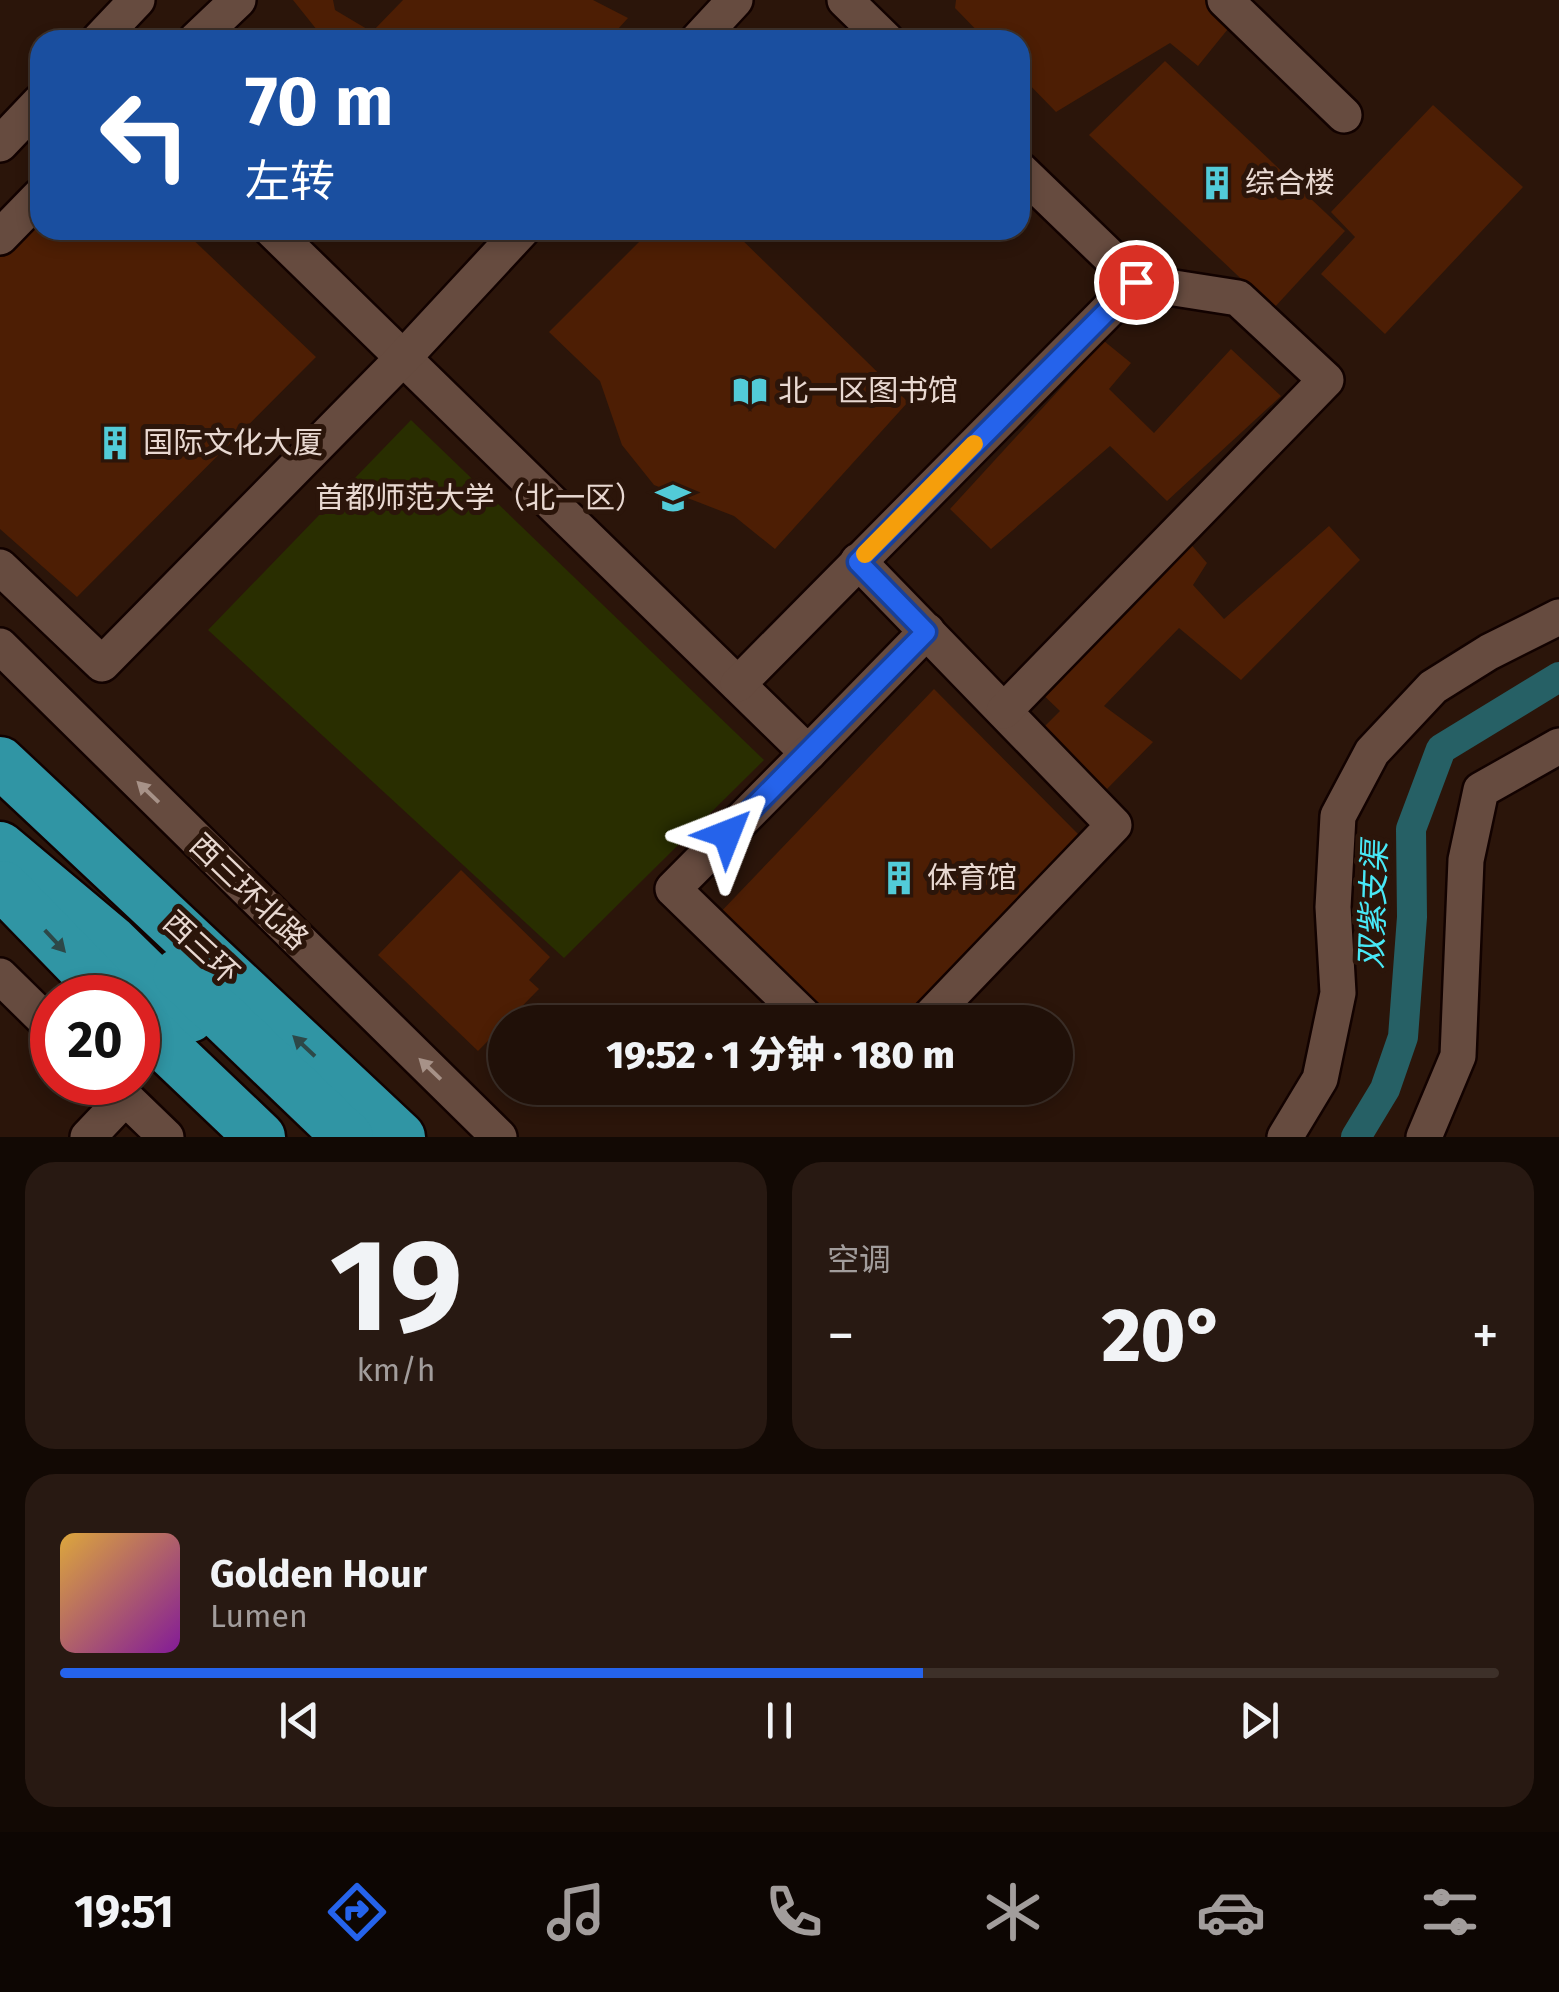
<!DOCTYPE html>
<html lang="zh">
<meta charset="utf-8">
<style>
:root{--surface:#201008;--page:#281912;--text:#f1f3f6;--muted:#a29d9c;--line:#3d3029;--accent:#2563eb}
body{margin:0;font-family:"Fira Sans","Noto Sans SC",sans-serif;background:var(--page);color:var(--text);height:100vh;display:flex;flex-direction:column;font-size:38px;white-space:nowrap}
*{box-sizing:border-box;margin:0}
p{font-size:32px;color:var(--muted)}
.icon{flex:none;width:55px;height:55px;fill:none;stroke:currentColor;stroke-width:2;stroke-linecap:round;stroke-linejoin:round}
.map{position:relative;height:1137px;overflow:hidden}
.details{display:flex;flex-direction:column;gap:25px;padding:25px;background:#120904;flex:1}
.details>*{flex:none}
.guide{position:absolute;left:30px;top:30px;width:1000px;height:210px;border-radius:30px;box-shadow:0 5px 15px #0003,0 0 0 2px var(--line);background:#1a4fa0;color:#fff;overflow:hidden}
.speed{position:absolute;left:30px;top:975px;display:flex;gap:20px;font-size:50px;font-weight:700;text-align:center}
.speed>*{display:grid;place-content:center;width:130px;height:130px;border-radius:50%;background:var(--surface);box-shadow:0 5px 15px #0003,0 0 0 2px var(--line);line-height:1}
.speed .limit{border:15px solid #d22;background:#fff;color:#111}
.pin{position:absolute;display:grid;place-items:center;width:85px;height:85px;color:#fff;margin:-42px;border:5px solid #fff;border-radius:50%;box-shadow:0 2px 10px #0007}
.me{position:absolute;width:110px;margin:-55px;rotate:45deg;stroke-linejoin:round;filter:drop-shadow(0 0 8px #0008)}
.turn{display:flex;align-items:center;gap:35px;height:210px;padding:0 50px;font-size:45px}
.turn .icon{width:130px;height:130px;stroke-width:2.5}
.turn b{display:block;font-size:70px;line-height:85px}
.big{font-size:75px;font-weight:800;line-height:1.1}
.details .tile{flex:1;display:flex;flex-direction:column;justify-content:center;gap:15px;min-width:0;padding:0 35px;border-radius:30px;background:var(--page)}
.details .dial{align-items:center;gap:0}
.dial b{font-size:130px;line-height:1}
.song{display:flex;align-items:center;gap:30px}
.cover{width:120px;height:120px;border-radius:15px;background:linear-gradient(135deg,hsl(40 70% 55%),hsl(290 70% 35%))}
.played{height:10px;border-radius:5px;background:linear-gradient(90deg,var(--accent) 60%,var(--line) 60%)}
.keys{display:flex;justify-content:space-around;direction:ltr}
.heat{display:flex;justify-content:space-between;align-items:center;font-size:55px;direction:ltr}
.details .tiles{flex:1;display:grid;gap:25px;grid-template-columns:1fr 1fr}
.tile:last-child{grid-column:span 2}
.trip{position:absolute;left:488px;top:1005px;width:585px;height:100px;border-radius:50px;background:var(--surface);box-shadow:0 5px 15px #0003,0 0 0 2px var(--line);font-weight:800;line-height:100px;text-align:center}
.dock{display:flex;height:160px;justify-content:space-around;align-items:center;background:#0d0603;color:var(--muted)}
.dock .icon{width:70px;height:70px}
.dock .current{color:var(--accent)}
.dock b{font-size:45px;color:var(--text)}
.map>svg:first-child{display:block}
.green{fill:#292e00}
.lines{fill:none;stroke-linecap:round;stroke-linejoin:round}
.canal{stroke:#266065;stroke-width:30}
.building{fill:#4d1e04}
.minor-casing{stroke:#120200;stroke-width:40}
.highway-casing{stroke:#120200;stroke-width:55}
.minor{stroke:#664b3f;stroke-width:35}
.highway{stroke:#3095a4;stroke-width:50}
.oneway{fill:#a79288}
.oneway2{fill:#2d4848}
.route-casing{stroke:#184099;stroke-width:25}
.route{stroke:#2563eb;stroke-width:18}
.slow{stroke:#f59e0b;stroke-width:18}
.labels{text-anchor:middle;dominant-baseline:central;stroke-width:10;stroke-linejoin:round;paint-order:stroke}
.poi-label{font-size:30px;fill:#e8d8d1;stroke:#2b150a;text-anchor:start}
.street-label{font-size:30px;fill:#e8d8d1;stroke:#2b150a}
.water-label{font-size:32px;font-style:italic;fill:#48e8f6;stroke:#2b150a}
</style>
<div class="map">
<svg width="1559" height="1137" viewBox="0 0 1559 1137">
<rect width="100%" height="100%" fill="#2b150a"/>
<!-- green -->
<path class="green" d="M411,420L764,760L564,958L208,630Z"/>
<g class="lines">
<!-- canal -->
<path class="canal" d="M1356,1137L1385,1089L1403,1037L1412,917L1411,829L1441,749L1559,677"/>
</g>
<!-- building -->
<g class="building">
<path d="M293,0H333L335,10L372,32L403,0H593L628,18L608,40H325Z"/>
<path d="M956,0H1215L1236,19L1198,66L1170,43L1056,112L1020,75V40H986L955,8Z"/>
<path d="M1165,61L1345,231L1273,309L1089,135Z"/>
<path d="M1433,105L1523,187L1385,334L1321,274L1355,237L1331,212Z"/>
<path d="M40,215V230H183L316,357L77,597L0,529V257Z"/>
<path d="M651,230H732L908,402L775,549L734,516L654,485L622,445L600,381L549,332Z"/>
<path d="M1104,341L1131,363L1109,389L1154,433L1231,349L1281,396L1167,501L1110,446L991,549L950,509Z"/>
<path d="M1329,526L1360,560L1241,680L1179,628L1104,706L1153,742L1107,789L1042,729L1060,711L1037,689L1188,541L1207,563L1193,585L1224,619Z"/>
<path d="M934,689L1082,838L906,1022H826L715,918Z"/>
<path d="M461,870L550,957L529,980L539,989L478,1051L378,955Z"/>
</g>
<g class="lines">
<!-- minor casing -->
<g class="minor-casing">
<g id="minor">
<path d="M845,0L886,40"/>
<path d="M1225,0L1344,115"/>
<path d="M99,40L137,0"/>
<path d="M196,40L238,0"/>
<path d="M698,40L735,0"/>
<path d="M0,144L40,102"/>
<path d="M272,230L808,753L927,631"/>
<path d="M0,237L40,196"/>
<path d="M858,561L1114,825L925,1022"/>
<path d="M0,567L102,664L404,357L522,230"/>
<path d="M0,646L499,1137"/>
<path d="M738,684L1136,282"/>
<path d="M1004,711L1326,380L1238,298L1136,282L1020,170"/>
<path d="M808,753L673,889L810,1022"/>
<path d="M0,976L52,1027"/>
<path d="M109,1082L166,1137"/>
<path d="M88,1137L125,1098"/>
<path d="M1285,1137L1320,1079L1338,993L1333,907L1338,816L1372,752L1433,687L1489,652L1559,617"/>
<path d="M1424,1137L1458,1056L1466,860L1481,790L1559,746"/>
</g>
</g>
<!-- highway casing -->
<g class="highway-casing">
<g id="highway">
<path d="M0,762L400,1137"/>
<path d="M0,847L112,941L190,1017"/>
<path d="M3,886L112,998"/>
<path d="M178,974L348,1137"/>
<path d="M138,1021L260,1137"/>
</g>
</g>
<!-- minor -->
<use href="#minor" class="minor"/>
<!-- highway -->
<use href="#highway" class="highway"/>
</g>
<!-- one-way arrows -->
<defs><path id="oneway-solid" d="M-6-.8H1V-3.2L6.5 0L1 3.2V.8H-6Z" transform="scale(2.5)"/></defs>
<g class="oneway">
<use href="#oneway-solid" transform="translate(148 792) rotate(-136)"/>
<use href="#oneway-solid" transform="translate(430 1069) rotate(-136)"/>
</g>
<g class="oneway2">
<use href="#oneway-solid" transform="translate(55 941) rotate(47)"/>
<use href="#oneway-solid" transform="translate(304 1046) rotate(-137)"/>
</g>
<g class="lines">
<!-- route casing -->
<g class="route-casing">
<path id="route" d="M727,834L926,632L858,562L1136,282"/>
</g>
<!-- route -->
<use href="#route" class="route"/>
<!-- slow -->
<path class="slow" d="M865,554L974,444"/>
</g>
<!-- icons -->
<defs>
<g id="building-bare" transform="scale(2.7)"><path d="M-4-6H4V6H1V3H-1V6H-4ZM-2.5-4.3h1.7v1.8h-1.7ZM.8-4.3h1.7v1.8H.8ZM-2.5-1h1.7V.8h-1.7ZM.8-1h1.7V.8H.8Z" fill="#52cbd8" stroke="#2b150a" stroke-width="2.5" paint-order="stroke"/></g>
<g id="library-bare" transform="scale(2.7)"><path d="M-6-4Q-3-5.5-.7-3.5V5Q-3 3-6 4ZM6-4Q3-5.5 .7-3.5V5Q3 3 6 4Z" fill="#52cbd8" stroke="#2b150a" stroke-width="2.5" paint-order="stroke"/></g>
<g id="university-bare" transform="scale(2.7)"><path d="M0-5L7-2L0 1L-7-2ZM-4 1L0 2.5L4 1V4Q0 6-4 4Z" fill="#52cbd8" stroke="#2b150a" stroke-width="2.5" paint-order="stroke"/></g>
</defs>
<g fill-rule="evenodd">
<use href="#building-bare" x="1217" y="183"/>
<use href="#library-bare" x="750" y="391"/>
<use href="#building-bare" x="115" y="443"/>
<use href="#university-bare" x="673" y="498"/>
<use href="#building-bare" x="899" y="878"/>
</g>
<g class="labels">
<!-- poi labels -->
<g class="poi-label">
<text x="1245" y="183">综合楼</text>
<text x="778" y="391">北一区图书馆</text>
<text x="143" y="443">国际文化大厦</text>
<text x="645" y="498" text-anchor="end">首都师范大学（北一区）</text>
<text x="927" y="878">体育馆</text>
</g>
<!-- street labels -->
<g class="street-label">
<text transform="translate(249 892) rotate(44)">西三环北路</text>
<text transform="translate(201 948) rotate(43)">西三环</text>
</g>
<!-- water labels -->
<g class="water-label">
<text transform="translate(1373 905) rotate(-88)">双紫支渠</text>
</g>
</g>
</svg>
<div class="speed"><div class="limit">20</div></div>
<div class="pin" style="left:1136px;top:282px;background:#d93025"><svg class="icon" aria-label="arrive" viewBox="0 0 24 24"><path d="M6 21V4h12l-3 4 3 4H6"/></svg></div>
<svg class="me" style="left:727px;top:834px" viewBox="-20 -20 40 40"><path d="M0-17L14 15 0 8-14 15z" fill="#2563eb" stroke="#fff" stroke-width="4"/></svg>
<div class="trip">19:52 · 1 分钟 · 180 m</div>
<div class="guide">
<div class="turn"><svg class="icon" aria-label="left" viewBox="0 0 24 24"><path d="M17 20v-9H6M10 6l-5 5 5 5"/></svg><div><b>70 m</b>左转</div></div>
</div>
</div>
<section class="details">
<div class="tiles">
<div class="tile dial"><b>19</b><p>km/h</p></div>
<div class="tile"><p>空调</p>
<div class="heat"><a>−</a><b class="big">20°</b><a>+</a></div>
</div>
<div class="tile">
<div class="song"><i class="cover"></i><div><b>Golden Hour</b><p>Lumen</p></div></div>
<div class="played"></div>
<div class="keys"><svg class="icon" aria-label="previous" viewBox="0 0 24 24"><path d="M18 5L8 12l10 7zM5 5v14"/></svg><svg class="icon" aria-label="pause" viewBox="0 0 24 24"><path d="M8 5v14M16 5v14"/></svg><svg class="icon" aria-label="next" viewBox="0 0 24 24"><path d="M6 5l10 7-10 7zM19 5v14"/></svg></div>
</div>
</div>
</section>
<nav class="dock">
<b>19:51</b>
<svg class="icon current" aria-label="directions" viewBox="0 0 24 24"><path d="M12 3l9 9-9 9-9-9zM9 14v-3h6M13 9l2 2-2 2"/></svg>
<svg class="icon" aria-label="music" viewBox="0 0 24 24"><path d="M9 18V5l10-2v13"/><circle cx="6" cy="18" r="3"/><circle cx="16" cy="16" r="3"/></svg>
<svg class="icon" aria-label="phone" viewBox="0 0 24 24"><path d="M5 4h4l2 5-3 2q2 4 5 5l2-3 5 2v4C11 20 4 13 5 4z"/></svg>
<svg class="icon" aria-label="climate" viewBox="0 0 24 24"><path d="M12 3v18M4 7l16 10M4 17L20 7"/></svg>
<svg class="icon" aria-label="car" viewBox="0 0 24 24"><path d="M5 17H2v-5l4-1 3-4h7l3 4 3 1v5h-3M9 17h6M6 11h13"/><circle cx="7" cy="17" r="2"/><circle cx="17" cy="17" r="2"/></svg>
<svg class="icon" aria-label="filters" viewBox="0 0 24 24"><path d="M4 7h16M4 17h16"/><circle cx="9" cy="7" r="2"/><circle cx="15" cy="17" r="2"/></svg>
</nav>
